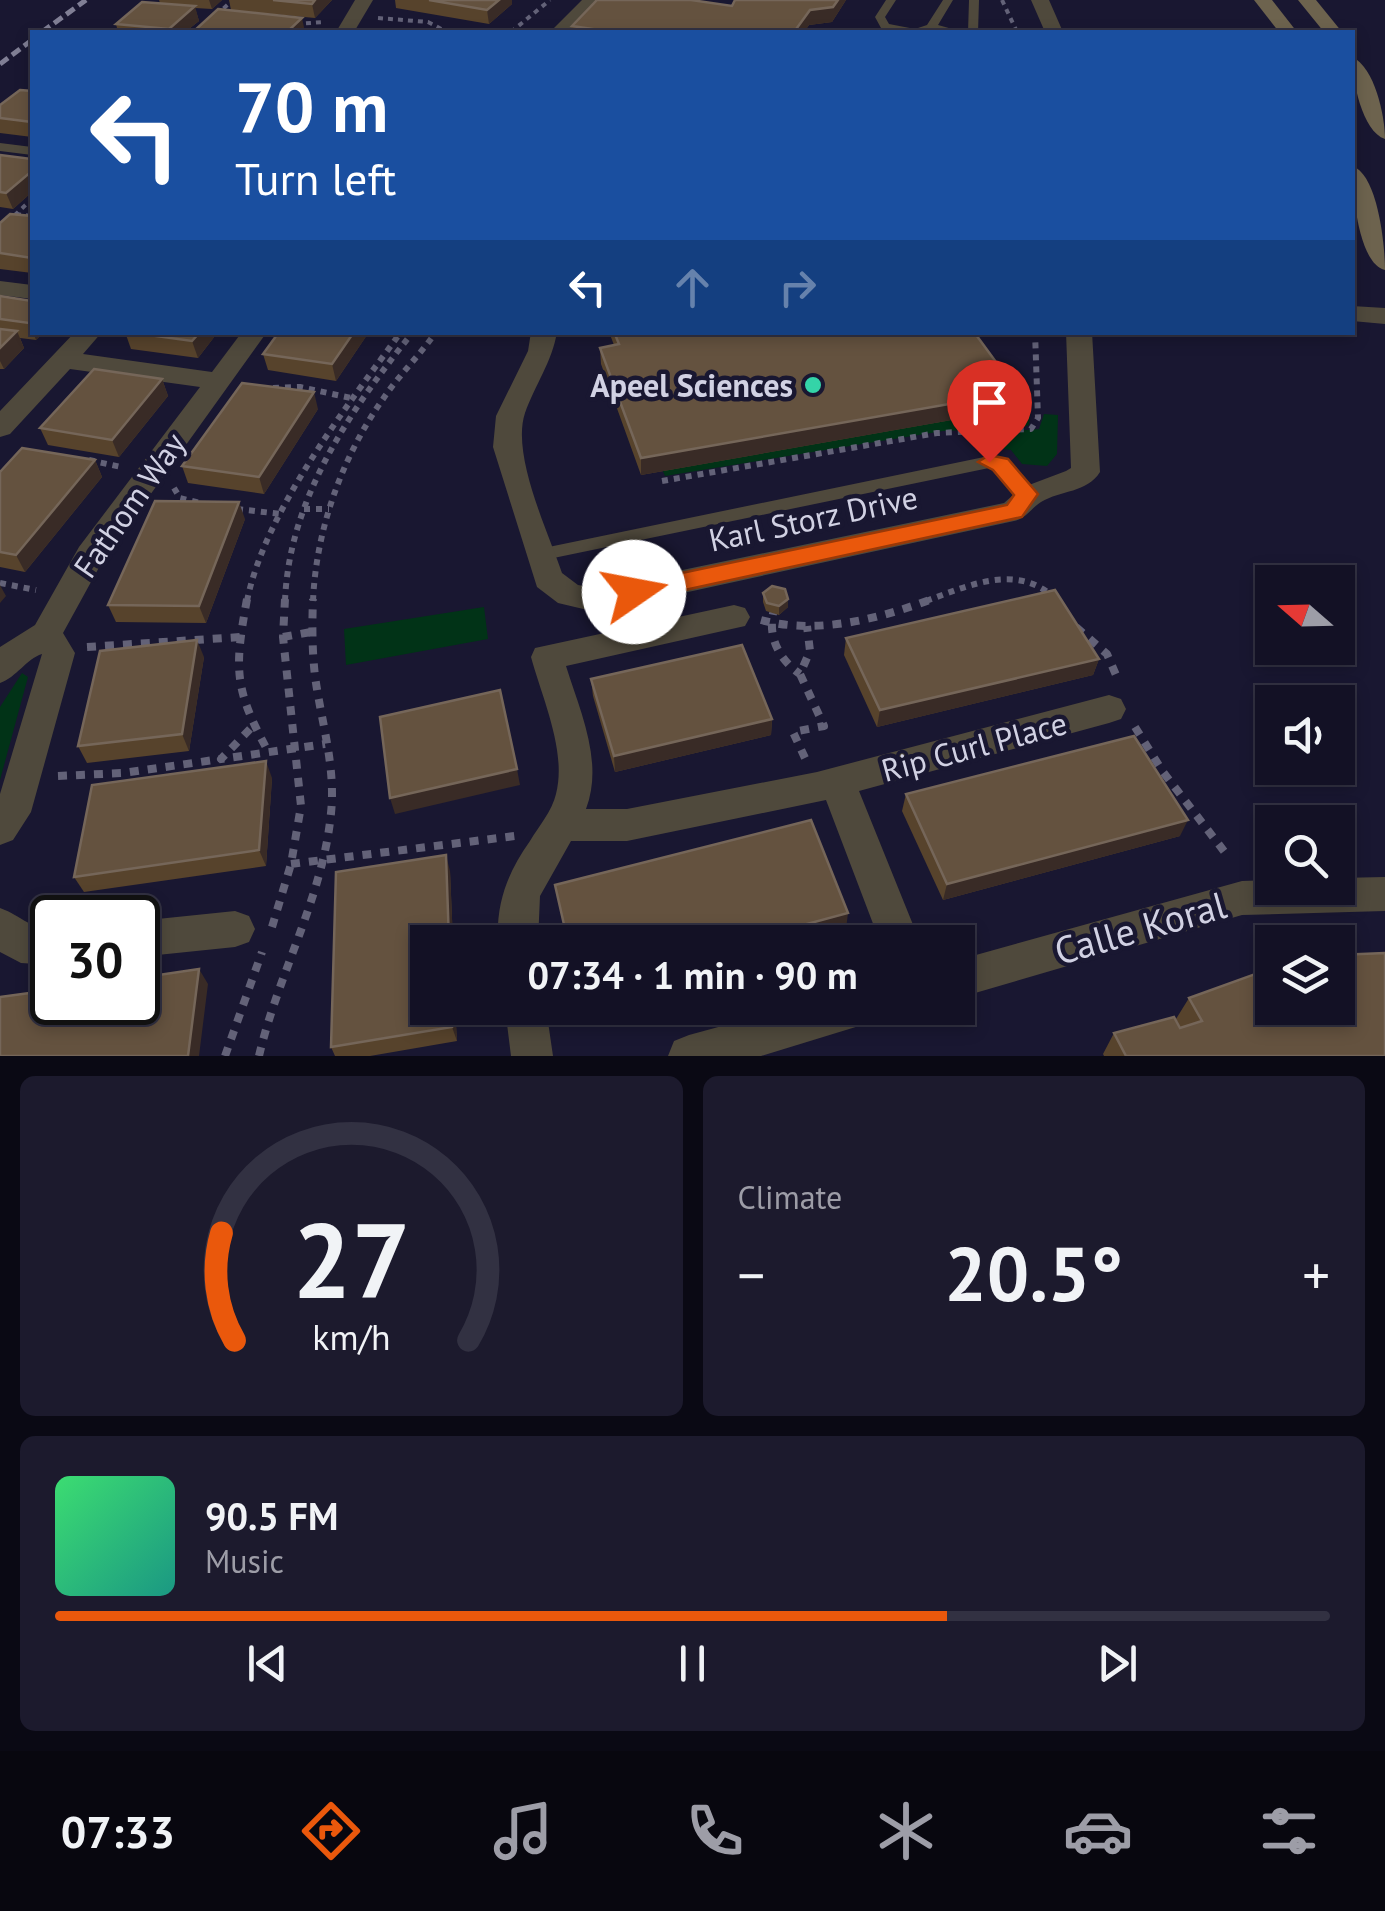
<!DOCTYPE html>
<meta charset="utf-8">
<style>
:root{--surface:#131125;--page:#1c1a2d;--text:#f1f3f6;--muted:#9d9da7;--line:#323142;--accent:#ea580c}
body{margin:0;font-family:"PT Sans",sans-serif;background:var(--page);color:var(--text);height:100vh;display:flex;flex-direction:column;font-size:38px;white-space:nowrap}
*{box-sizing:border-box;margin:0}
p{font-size:32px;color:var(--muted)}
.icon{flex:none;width:55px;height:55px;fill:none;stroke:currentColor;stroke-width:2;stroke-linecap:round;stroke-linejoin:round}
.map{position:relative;height:1056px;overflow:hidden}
.side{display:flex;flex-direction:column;gap:20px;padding:20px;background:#0a0914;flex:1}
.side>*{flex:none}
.guide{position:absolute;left:30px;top:30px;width:1325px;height:305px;border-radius:0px;box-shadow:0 5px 15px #0003,0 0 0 2px var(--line);background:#1a4fa0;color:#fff;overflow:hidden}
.needle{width:65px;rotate:290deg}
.tools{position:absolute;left:1255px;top:565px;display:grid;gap:20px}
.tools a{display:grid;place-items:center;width:100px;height:100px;border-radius:0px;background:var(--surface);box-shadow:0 5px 15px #0003,0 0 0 2px var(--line);font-size:50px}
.speed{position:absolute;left:30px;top:895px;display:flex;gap:20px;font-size:50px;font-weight:700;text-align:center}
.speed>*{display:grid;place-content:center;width:130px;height:130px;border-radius:50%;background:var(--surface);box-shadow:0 5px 15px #0003,0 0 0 2px var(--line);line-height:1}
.speed .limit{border:5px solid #111;border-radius:15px;background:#fff;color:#111}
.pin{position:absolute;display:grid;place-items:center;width:85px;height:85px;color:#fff;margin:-102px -42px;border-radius:50% 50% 50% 0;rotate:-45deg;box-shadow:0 0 10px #0007}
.pin .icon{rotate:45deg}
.me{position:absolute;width:110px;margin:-55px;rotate:78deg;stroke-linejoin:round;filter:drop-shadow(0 0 8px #0008)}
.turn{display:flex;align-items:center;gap:35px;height:210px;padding:0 40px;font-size:45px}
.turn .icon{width:130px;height:130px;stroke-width:2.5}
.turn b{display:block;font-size:70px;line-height:85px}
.lanes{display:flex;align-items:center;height:95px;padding:0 40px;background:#0003;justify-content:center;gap:50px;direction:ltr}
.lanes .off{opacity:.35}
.big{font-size:75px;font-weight:600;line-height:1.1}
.side .widget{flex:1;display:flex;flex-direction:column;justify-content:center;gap:15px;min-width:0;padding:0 35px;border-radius:15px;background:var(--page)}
.side .dial{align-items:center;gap:0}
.dial svg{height:260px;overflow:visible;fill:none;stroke:var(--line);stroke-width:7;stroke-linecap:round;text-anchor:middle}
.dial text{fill:var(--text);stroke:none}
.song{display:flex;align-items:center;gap:30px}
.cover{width:120px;height:120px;border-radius:15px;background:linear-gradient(135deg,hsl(140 70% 55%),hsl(170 70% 35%))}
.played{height:10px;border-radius:5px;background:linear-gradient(90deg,var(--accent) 70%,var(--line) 70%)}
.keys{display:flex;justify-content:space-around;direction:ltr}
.heat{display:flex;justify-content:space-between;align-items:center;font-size:55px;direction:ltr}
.side .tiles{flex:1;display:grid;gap:20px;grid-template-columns:1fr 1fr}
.widget:last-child{grid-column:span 2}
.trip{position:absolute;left:410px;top:925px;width:565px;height:100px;border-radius:0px;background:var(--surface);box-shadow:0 5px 15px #0003,0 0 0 2px var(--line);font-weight:600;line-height:100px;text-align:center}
.dock{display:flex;height:160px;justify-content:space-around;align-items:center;background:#08070f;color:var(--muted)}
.dock .icon{width:70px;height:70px}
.dock .selected{color:var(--accent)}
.dock b{font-size:45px;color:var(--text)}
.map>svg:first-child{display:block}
.green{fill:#013317}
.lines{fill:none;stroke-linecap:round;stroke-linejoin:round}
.path-far2{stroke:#636278;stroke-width:4;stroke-dasharray:5 5;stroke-linecap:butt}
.path-far1{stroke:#636278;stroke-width:6;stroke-dasharray:6 6;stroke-linecap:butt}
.path{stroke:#636278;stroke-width:8;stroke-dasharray:9 9;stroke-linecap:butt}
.lane{fill:#4f493c;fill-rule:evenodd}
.street{fill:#4f493c;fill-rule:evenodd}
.secondary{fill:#6d634e;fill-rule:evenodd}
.rail{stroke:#807f95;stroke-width:5;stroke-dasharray:10 5;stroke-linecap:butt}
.wall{fill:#57432c}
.shaded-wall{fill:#392b26}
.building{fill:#64523f;stroke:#756659;stroke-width:2.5}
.route{fill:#ea580c;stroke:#983908;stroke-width:2.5}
.poi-dot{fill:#34d4a8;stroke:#191731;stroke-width:4}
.labels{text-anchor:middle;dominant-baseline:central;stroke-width:9;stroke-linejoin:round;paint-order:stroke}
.poi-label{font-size:32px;font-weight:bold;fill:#d1d1e3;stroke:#191731;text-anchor:end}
.street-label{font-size:32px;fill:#d1d1e3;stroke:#191731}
.near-street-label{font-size:38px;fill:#d1d1e3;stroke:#191731}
</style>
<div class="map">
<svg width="1385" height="1056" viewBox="0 0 1385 1056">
<rect width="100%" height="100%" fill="#191731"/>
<!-- green -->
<g class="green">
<path d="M1031,406L1029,425L1021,428L943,431L665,476L662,469Z"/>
<path d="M1044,414L1058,415L1057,454L1047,466L1022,464L1011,450L1004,449L998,432L1039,429Z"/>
<path d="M484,607L488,639L346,665L344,629Z"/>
<path d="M22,673L28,677L0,780V707Z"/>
</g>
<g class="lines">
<!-- path-far2 -->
<g class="path-far2">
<path d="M1002,0L1017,32"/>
<path d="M216,15L233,0"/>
<path d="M378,18L428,22L447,32"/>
<path d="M296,24L323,22"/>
<path d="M511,32L550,0"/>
<path d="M16,214L32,216"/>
<path d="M0,229L32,199"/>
</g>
<!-- path-far1 -->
<g class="path-far1">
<path d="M273,388L300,387L351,398"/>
<path d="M89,460L121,467"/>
<path d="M662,481L937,433L1031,429L1038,418L1035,332"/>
<path d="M174,488L180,498L200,503"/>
<path d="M237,509L281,514"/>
<path d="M304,509H329"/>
<path d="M0,583L36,590"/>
<path d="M247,601C265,511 347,406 401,332"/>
<path d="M285,601C289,498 351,409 413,332"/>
<path d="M313,601C316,530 342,457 383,399C399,375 420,355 436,332"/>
<path d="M926,601C970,585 1016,563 1055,598"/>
</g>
<!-- path -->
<g class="path">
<path d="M247,599C234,670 234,689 269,753"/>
<path d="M775,606C766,633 777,658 800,674"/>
<path d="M761,620C817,635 879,619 932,599"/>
<path d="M1076,627L1107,654L1119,682"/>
<path d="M283,637L311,632"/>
<path d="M87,647L241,637"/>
<path d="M1135,727L1163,772L1227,855"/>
<path d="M250,729L221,759L325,744"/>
<path d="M805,758L793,732L824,726L800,674L810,651L807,626"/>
<path d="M58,776L123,773L221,759"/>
<path d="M291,864L515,836"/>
<path d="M272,927L291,864L301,806L283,637L285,599"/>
<path d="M225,1056L262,952"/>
<path d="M259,1056C278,974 323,897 331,813C336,766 321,721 315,676C312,650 312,624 313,599"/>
</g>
<!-- lane -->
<g class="lane">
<path d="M886,0H896L885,17L889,24L915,29L927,25L943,0H953L938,25L963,32H901L881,28L875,17Z"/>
<path d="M969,0H979L978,32H968Z"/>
<path d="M0,143L32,147V155L0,151Z"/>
<path d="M989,456L1006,461L1033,490L1036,494L1033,498H1021L994,469L989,468L539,561L530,555L539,549Z"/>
</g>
<!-- street -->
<g class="street">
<path d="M355,0H373L354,32H336Z"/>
<path d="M582,0H601L569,32H550Z"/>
<path d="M1031,0H1049L1063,32H1045Z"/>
<path d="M0,281L32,285V299L0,295Z"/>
<path d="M1352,306L1385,308V324L1352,321Z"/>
<path d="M75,332H102L83,354L212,372L242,332H267L102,562L63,633L75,653L31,812L13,840L0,845V794L42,654C26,659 17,677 0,683V647L35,625L79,547L200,387L70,369L10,434L0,437V411Z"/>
<path d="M531,332H557C552,362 535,385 525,413C511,454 548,532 562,573L578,585L596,588L1004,503L1021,488L1066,471L1071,468L1066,332H1092L1100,472C1087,493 1061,490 1041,502C1030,509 1027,518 1014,521L596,612L558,603L537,587L493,447L496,416L528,351Z"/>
<path d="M734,605L745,608L750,617L745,626L566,666C580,711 604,762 586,809H627L817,772L1109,695L1121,699L1126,709L1121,719L1109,723L859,791L920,942H880L826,800L627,841H571L540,896L538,942H498C496,904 507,873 530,841C539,826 552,811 556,794C567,751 542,698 531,657L535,648Z"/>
<path d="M1385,877V911L1242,915L958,998V960L1242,881L1272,880V888H1338V878Z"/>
<path d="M0,908C24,917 24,926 52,929V965L21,963L0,952Z"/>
<path d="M235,911L249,916L255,929L249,942L235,947L138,957V921Z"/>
<path d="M505,1008H546L553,1056H511Z"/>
<path d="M788,1008H878L872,1022L761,1056H668L674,1041L689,1035Z"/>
</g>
<!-- secondary -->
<g class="secondary">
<path d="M1254,0H1272L1297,32H1279Z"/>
<path d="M1298,0H1316L1342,32H1324Z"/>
<path d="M1352,57C1375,67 1385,117 1385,139C1362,132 1352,79 1352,57Z"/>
<path d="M1352,166C1378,174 1385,246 1385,270C1358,264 1352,189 1352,166Z"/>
</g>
<!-- rail -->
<g class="rail">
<path d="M42,32L86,0"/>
<path d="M0,64L32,40"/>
</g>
</g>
<!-- wall -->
<g class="wall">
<path d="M159,0H222L212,9L195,8L199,21L185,32H118L116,24L160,3Z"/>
<path d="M229,0H332L315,18L231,10Z"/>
<path d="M395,0H512V4L489,24L396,8Z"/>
<path d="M735,0H846L832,22L809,25L804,32H572V26L732,6Z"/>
<path d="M32,91V137L0,133V105Z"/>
<path d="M0,155L32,159V192L13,209L0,207Z"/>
<path d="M32,216V273L0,269V223Z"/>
<path d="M0,296L32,301V332H44L36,340L20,338L24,348L4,369H0Z"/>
<path d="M125,332H218L198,358L131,349Z"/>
<path d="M369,332L336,381L268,370L263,354Z"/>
<path d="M609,332H974L1014,409L641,475L601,364L600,348L614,345Z"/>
<path d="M162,379L168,396L119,457L48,445L40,428Z"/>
<path d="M318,409L264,494L188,483L182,466Z"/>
<path d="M95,460L102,477L25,572L0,567V472Z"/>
<path d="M245,519L206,623L116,622L108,605Z"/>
<path d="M763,593L788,607L779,615L766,611L763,602Z"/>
<path d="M846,638L1099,659L1093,675L877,727L844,655Z"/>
<path d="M204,657L189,751L87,763L78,746Z"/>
<path d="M591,679L772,719L771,735L615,772L593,696Z"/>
<path d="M272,778L266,866L84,892L74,877Z"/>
<path d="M906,794L1180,836L943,900L902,811Z"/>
<path d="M450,871L453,942H428L455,1008L457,1041L370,1056H335L331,1047Z"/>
<path d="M1189,998L1385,1056H1104L1103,1054L1114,1033L1181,1028L1176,1019Z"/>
</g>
<!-- shaded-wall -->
<g class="shaded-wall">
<path d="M209,0H222L212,9Z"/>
<path d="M315,0H332L315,18L312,4Z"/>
<path d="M499,0H512V4L489,24L487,10Z"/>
<path d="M838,0H846L832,22L809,25L804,32H794L810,10Z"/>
<path d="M195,6L199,21L185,32H170L169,29Z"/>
<path d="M302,18L305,32H287Z"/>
<path d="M32,171V192L13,209L6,193Z"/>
<path d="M17,331L24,348L4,369L0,361V348Z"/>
<path d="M33,332H44L36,340Z"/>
<path d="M200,332H218L198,358L192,341Z"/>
<path d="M354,332H369L336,381L332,364Z"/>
<path d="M162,379L168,396L119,457L112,440Z"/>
<path d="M314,392L318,409L264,494L259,477Z"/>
<path d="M1018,392L1014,409L641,475V458Z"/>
<path d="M95,460L102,477L25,572L16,555Z"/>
<path d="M239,502L245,519L206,623L199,606Z"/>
<path d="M0,585L6,596L0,603Z"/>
<path d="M788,599V607L779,615V606Z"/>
<path d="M197,640L204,657L189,751L182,734Z"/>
<path d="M1099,659L1093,675L877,727L880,710Z"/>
<path d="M772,719L771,735L615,772L614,756Z"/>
<path d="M266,761L272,778L266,866L259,850Z"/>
<path d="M517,769L520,785L395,814L390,798Z"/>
<path d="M1188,820L1180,836L943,900L947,884Z"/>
<path d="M446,855L450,871L453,942H449Z"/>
<path d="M848,913L846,929L795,942H740Z"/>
<path d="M199,969L208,984L199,1056H188Z"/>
<path d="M452,1008H455L457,1041L452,1027Z"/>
</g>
<!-- building -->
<g class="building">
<path d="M273,0H315L312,4Z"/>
<path d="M429,0H499L487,10Z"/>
<path d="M597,0H691L732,6L735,0H838L833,7L810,10L794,32H613L572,26Z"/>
<path d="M142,2L195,6L169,29L116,24Z"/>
<path d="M218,9L302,18L287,32H193Z"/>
<path d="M20,90L32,91V122L0,118V105Z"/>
<path d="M0,155L32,159V171L6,193L0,192Z"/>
<path d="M10,214L32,216V258L0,253V223Z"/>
<path d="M0,296L32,301V320L29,323L0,319Z"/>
<path d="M0,329L17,331L0,348Z"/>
<path d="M127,332H200L192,341Z"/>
<path d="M279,332H354L332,364L263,354Z"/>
<path d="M614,332H974L1018,392L641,458L600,348L619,344Z"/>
<path d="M94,369L162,379L112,440L40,428Z"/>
<path d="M242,383L314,392L259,477L182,466Z"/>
<path d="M22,448L95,460L16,555L0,552V472Z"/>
<path d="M155,501L239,502L199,606L108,605Z"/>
<path d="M772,586L785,589L788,599L779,606L767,603L763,593Z"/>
<path d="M1055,590L1099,659L880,710L846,638Z"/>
<path d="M197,640L182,734L78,746L100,651Z"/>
<path d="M742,645L772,719L614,756L591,679Z"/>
<path d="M500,690L517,769L390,798L380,717Z"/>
<path d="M1134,736L1188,820L947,884L906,794Z"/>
<path d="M266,761L259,850L74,877L92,785Z"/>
<path d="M811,820L848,913L740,942H568L555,885Z"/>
<path d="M446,855L449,942H428V1008H452V1027L331,1047L336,872Z"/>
<path d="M1385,953V1056H1126L1114,1033L1174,1017L1180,1028L1202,1021L1189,998L1272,968V1008H1338V955Z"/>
<path d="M199,969L188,1056H0V997L52,990V1002H138V978Z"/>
</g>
<!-- route -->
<path class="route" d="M989,455L1008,459L1038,494L1022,517L634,601L622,592L634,583L1007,505L1014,495L993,470L978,462Z"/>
<!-- markers -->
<circle class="poi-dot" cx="813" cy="385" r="10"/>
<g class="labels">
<!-- poi labels -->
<g class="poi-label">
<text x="793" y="385">Apeel Sciences</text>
</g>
<!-- street labels -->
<g class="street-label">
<text transform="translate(129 505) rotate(-55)">Fathom Way</text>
<text transform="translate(813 518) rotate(-12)">Karl Storz Drive</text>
<text transform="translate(974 746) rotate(-15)">Rip Curl Place</text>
</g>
<!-- near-street labels -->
<g class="near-street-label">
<text transform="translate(1140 927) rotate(-16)">Calle Koral</text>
</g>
</g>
</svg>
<div class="tools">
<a><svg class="needle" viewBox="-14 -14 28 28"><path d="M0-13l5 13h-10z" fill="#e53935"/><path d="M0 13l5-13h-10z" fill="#9d9da7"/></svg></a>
<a><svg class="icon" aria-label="sound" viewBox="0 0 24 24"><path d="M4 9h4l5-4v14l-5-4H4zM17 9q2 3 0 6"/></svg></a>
<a><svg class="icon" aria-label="search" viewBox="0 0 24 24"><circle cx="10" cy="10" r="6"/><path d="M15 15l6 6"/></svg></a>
<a><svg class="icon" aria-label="layers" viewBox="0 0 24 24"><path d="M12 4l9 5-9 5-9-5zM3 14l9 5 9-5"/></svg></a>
</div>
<div class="speed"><div class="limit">30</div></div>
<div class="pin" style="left:989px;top:462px;background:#d93025"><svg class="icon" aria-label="arrive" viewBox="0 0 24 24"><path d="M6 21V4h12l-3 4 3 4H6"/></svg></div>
<svg class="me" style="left:634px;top:592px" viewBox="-20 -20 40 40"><circle r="19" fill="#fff"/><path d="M0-13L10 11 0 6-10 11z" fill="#ea580c"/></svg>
<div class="trip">07:34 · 1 min · 90 m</div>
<div class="guide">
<div class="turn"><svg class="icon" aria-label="left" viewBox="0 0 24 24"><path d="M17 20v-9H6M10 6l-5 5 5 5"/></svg><div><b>70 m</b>Turn left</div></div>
<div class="lanes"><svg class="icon" aria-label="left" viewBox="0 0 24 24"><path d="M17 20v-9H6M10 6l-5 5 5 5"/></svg><svg class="icon off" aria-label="ahead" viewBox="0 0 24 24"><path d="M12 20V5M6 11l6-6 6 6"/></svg><svg class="icon off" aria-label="right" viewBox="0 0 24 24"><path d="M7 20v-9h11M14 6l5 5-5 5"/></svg></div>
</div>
</div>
<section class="side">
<div class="tiles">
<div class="widget dial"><svg viewBox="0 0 100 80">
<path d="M14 69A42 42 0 1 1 86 69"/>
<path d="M14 69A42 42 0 0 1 10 36" stroke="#ea580c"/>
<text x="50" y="56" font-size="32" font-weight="700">27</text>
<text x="50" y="72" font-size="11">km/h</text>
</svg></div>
<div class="widget"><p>Climate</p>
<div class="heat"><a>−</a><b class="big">20.5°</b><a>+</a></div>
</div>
<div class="widget">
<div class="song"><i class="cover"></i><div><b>90.5 FM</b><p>Music</p></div></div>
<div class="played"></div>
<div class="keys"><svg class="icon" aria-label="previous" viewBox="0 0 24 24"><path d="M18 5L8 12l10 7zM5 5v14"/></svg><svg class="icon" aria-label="pause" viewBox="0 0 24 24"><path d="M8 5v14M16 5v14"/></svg><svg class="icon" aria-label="next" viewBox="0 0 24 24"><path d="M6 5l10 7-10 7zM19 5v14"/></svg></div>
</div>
</div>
</section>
<nav class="dock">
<b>07:33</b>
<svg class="icon selected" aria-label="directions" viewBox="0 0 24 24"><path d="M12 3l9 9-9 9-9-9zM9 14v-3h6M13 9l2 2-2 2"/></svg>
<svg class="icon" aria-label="music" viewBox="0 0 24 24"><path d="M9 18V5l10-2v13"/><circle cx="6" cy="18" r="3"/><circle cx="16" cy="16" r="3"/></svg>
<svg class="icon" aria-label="phone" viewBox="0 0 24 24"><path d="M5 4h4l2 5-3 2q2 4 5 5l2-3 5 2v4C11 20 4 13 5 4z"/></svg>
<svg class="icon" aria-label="climate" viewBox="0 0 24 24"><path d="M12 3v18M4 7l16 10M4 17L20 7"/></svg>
<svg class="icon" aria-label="car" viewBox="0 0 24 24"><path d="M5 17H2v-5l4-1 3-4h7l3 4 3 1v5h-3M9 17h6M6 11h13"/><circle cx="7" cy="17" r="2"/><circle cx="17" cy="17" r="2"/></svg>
<svg class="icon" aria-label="filters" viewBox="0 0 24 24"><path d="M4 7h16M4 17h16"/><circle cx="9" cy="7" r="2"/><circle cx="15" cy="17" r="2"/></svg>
</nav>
